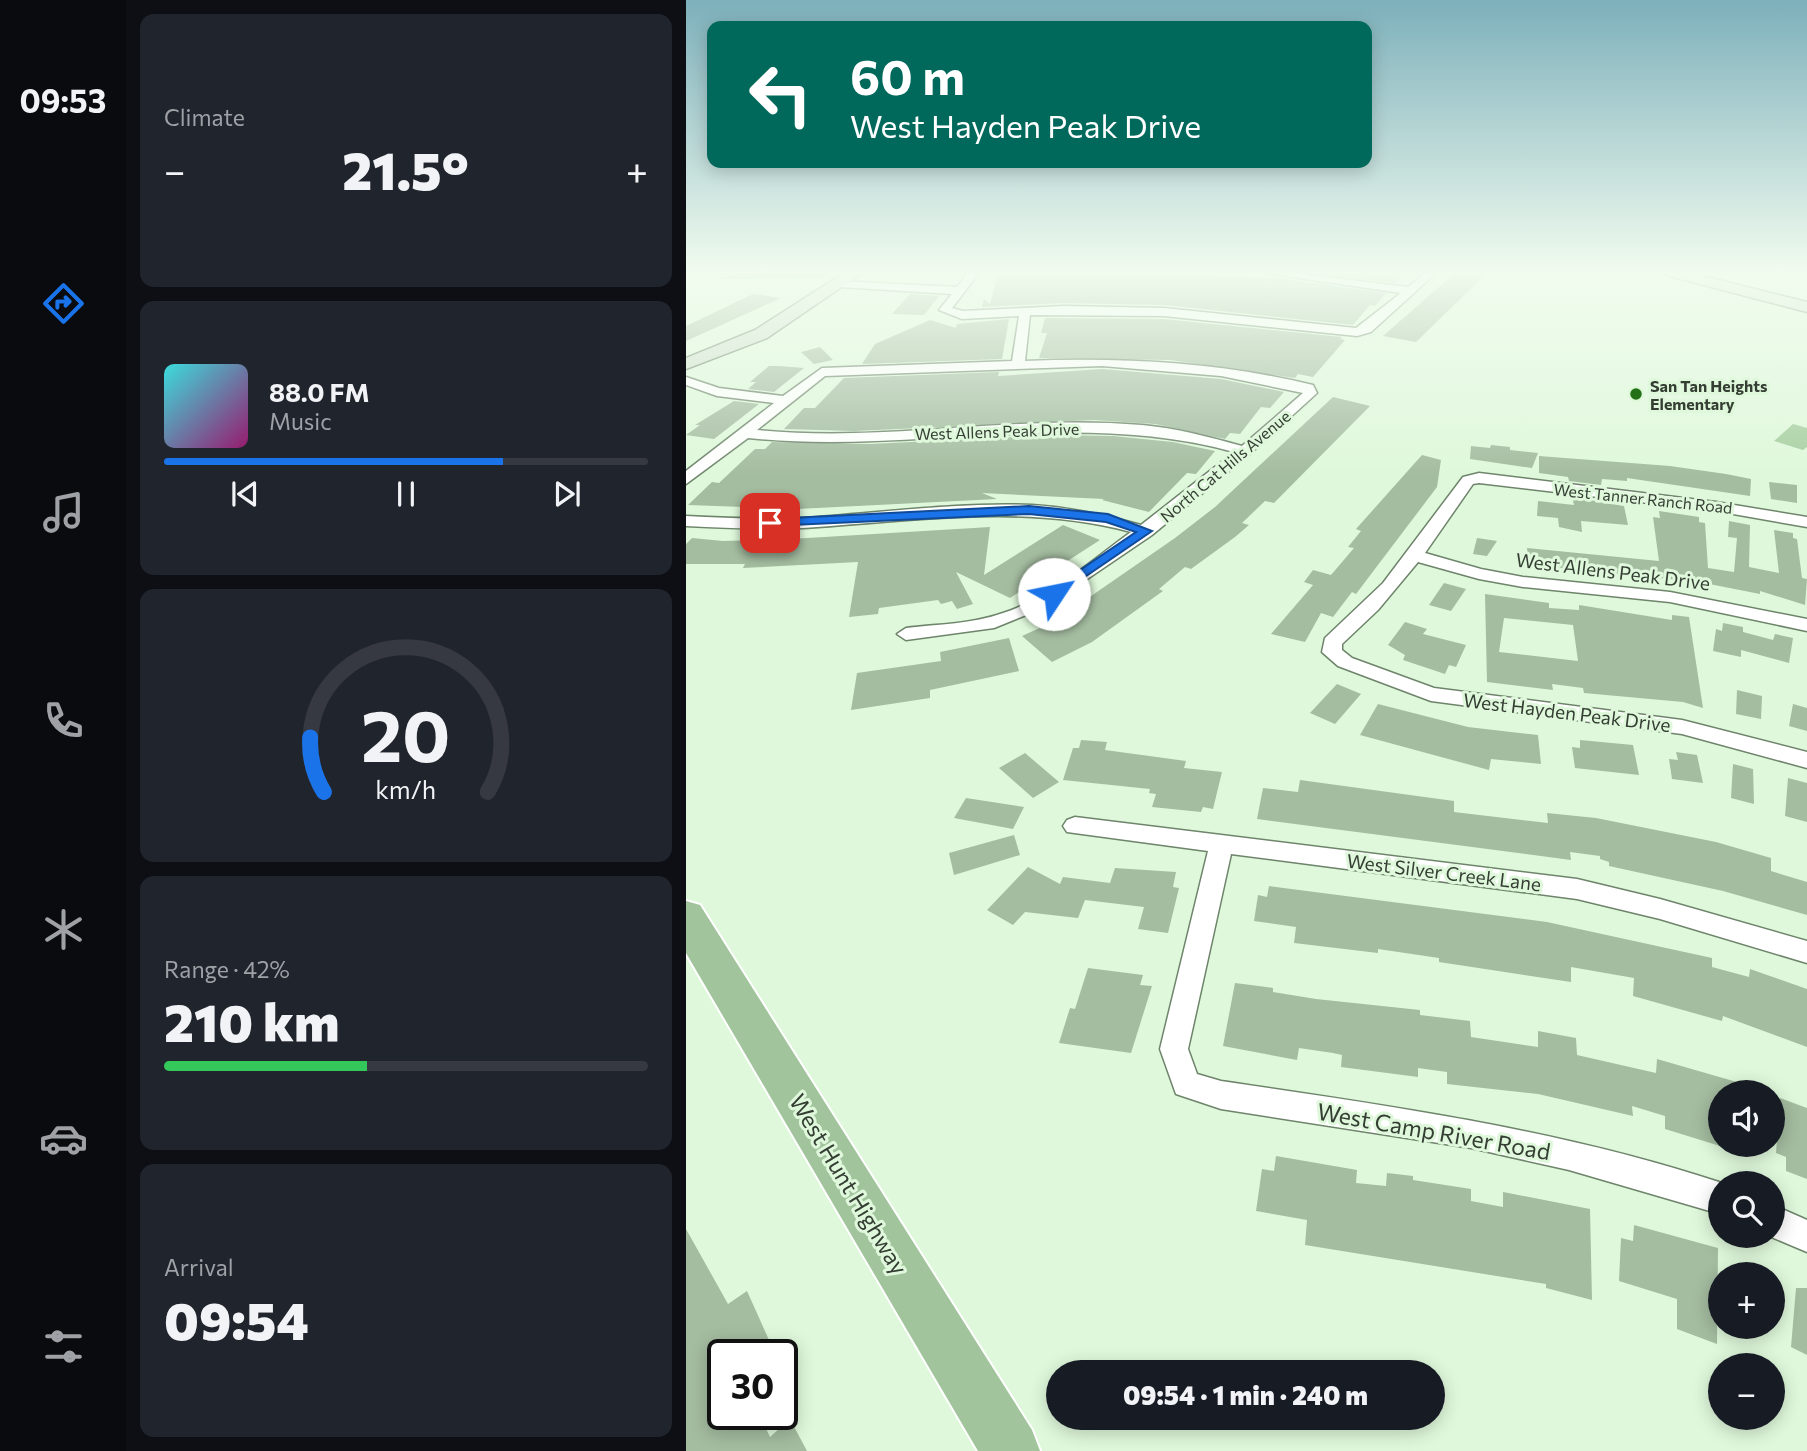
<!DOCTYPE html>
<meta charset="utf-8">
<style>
:root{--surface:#171b24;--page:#20242c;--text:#f1f3f6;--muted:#9ea1a6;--line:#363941;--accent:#1a73e8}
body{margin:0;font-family:Commissioner,sans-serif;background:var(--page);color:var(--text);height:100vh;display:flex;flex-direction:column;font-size:26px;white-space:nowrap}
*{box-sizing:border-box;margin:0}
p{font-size:23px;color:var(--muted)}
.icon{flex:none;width:38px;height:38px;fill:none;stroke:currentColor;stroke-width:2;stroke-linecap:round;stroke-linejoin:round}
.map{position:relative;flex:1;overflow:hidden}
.details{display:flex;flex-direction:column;gap:14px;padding:14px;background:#0d0f14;width:560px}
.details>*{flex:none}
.top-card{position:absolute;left:21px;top:21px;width:665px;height:147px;border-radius:14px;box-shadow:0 4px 18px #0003;background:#00695c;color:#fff;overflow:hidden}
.fabs{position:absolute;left:1022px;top:1080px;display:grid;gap:14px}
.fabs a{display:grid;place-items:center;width:77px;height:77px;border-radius:50%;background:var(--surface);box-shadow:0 4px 18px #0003;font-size:35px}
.speed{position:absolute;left:21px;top:1339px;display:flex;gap:14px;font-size:35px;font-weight:700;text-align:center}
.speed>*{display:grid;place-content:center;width:91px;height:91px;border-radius:50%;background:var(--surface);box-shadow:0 4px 18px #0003;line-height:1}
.speed .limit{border:4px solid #111;border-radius:10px;background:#fff;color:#111}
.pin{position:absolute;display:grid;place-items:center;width:60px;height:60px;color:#fff;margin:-30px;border-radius:14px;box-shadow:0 4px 10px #0006}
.me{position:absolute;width:77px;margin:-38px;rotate:56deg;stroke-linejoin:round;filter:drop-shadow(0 0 5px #0008)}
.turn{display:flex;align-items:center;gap:24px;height:147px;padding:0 28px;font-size:32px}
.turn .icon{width:91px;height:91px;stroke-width:2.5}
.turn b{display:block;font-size:49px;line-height:60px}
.big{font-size:52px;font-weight:800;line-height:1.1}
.details .card{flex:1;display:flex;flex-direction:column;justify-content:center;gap:10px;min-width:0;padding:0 24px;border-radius:14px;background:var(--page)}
.details .dial{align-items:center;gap:0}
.dial svg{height:182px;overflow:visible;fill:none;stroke:var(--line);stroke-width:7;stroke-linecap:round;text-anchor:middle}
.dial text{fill:var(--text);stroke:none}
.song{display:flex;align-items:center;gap:21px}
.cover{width:84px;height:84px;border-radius:10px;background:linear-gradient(135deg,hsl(180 70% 55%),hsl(320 70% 35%))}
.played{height:7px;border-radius:4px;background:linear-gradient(90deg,var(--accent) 70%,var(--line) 70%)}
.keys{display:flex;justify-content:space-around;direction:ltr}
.heat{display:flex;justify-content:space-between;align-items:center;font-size:38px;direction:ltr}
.charge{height:10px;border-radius:5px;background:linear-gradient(90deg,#34c759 42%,var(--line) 0)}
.trip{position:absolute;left:360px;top:1360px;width:399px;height:70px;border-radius:35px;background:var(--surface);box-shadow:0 4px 18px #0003;font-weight:800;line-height:70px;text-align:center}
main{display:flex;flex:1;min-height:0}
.dock{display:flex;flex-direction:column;width:126px;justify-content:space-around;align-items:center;background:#090b0e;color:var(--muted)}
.dock .icon{width:49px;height:49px}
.dock .selected{color:var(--accent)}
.dock b{font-size:32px;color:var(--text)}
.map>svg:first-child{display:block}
.green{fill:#a6cea0}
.water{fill:#7daa77}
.building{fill:#a4bca0;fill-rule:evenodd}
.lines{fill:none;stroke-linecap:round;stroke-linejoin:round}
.street-casing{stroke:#6e846b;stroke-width:3}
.secondary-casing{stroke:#6e846b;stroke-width:3}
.primary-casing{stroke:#fff;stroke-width:4}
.street{fill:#fff;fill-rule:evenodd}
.secondary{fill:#d0e1ce;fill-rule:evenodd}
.primary{fill:#a2c49d;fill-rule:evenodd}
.route{fill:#1a73e8;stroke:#114b97;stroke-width:2}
.poi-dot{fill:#237117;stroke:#dff8db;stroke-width:2.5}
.labels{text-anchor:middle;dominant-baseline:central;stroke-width:6;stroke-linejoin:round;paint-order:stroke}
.far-poi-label{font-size:16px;font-weight:bold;fill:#343e33;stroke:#dff8db;text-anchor:start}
.far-street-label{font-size:16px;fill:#343e33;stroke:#dff8db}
.street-label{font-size:19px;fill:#343e33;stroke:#dff8db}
.near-street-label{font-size:23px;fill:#343e33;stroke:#dff8db}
</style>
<main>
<nav class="dock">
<b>09:53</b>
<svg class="icon selected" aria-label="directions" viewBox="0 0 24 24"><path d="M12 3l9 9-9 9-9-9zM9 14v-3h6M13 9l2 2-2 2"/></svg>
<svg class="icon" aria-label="music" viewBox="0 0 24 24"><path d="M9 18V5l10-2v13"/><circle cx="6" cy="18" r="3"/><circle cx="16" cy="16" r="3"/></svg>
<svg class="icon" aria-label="phone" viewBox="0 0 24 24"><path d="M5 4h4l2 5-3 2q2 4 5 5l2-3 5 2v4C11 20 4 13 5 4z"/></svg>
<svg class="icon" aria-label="climate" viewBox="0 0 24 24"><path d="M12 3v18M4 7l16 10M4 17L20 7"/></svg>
<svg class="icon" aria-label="car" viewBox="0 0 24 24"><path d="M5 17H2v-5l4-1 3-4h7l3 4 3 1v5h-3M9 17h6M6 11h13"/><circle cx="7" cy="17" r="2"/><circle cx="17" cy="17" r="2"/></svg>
<svg class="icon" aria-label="filters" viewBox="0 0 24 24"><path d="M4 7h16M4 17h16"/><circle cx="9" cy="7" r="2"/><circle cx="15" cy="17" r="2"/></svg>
</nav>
<section class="details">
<div class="card"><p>Climate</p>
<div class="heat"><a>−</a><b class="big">21.5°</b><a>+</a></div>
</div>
<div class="card">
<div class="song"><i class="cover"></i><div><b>88.0 FM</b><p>Music</p></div></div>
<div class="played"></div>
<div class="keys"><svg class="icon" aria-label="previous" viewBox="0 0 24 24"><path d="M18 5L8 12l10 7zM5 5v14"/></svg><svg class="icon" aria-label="pause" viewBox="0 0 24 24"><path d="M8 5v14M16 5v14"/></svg><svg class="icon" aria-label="next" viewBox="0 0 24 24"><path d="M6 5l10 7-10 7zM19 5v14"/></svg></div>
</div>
<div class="card dial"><svg viewBox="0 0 100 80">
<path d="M14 69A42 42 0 1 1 86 69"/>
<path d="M14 69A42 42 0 0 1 8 45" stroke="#1a73e8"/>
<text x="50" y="56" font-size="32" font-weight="700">20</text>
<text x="50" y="72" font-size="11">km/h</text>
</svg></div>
<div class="card"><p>Range · 42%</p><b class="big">210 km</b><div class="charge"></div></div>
<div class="card"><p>Arrival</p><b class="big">09:54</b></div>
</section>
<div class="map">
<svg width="1121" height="1451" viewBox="0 0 1121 1451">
<rect width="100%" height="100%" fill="#dff8db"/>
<!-- green -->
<path class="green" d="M1107,424L1121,428V447L1117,450L1088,441Z"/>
<!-- water -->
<path class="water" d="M52,273H145L133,278L35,279Z"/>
<!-- building -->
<g class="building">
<path d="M389,273L593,278L700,293L689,306L684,305L667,325L478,305L378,303L296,307L298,299L304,304L311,278L318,275Z"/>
<path d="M628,273H718L710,283Z"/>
<path d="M769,273H801L730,342L697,336Z"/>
<path d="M67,294L95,298L0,341V326Z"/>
<path d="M224,294L253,296L238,315L206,314Z"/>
<path d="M359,318L478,319L656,337L654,339L659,340L627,377L612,374L609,378L484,360L353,358L361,333H355Z"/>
<path d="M323,319L316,359L176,364L189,344L244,320L270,328L271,324Z"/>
<path d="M134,347L147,360L128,364L115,352Z"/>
<path d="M83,366H92L118,368L88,392L62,389L70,382H64Z"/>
<path d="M416,369L535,379L598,392L584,408L575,407L554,434L544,433L539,439L469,424L408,420L168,431L98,429L118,408H129L158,378L313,372L312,376Z"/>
<path d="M647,397L684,406L588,503L579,501L556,523L563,525L549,537L505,569L499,567L473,589L477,591L406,642L366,662L336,636L369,621L489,538L529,507Z"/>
<path d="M48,401L73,404L28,439L0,435L14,425H9Z"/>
<path d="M366,435L427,436L487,442L529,451L510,474L501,473L463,512L416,500L418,499L296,493L311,499L111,509L2,505L26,482L33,483L69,449H79L86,442L184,444Z"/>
<path d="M805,445L824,447V450L852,453L846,468L784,459L785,446L804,448Z"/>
<path d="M736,455L755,460L751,487L670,594L666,592L647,617L635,613L619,642L585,634L627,585L618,582L627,570L645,575L668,548L662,547L675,531L670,529Z"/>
<path d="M853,456L984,466L1040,474L1065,479L1064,496L941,478V481L916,479L915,485L883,481L882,477L853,473Z"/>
<path d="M1083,482L1111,485V503L1085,499Z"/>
<path d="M886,497L938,506L942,525L895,521L896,532L873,527L872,518L851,516L852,501L888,505Z"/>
<path d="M973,511L1013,517V522L1019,523L1022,568L1048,572L1051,538L1042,537L1043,521L1064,525L1063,567L1093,573L1088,530L1107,533V538L1111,539L1116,578L1121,579L1119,605L1074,591V594L1013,582L843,565L841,548L973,561L967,517L974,518Z"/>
<path d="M377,525L414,540L324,598L270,572L287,604L271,609L266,601L255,604L252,600L193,608L192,614L163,617L172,562L57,568L59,564H0V544L6,538L37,541L105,539L304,527L298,575Z"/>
<path d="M791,538L811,541L801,556L787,554Z"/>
<path d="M758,583L780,589L765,611L743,605Z"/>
<path d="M799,594L863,603V608L893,610V605L986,620V615L1003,617L1017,708L997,702L898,693L897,688L866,684L867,690L801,682ZM818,618L887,625L892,661L813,652Z"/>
<path d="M719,622L741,629L737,634L780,645L770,667L763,665L759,674L717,660L719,655L702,645Z"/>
<path d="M1037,623L1057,627V632L1087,640L1089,634L1107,638L1103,663L1055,650V657L1027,651L1030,629L1036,631Z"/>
<path d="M323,638L333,671L244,690V698L165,710L171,673L255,661L254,652Z"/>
<path d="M651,684L675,694L649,724L624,713Z"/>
<path d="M1051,690L1076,696L1075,719L1050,714Z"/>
<path d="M692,704L782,727L852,735L855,764L805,759L803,770L674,735Z"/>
<path d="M1107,704L1121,708V731L1103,726Z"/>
<path d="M395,740L421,742L419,750L500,761L498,768L536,772L527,809L517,807L515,812L466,807L470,794L463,793L464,789L377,780L387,748H393Z"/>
<path d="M894,740L947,745L953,775L889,768L886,747L894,748Z"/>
<path d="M990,752L1011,755L1017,783L986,779L983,759L992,760Z"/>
<path d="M339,753L373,782L347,798L313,768Z"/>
<path d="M1047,764L1067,769L1068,804L1045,798Z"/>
<path d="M1102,778L1121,783V822L1099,816Z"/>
<path d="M614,780L768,801V812L862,823L861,813L910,818L1030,842L1085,858V871L1121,882V915L1037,891L923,866V862L914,859V856L884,852L885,860L571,819L577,788L612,792Z"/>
<path d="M280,798L338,807L327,829L268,818Z"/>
<path d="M328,835L334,855L268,875L263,853Z"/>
<path d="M342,867L374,884L377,877L424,883L429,868L490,872L487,887L493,888L482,933L452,929L458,907L399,900L392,918L339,912L327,925L301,910Z"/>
<path d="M583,886L861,922L1026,958V967L1063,977L1064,969L1121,989V1047L1037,1016L1036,1021L947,996L948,978L885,967V982L753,962V958L692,949V953L608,943L610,927L568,921L572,895L581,897Z"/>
<path d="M402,968L457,975L454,985L466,986L445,1053L373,1043L384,1008L389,1009Z"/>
<path d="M549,983L587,988V992L630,999L734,1010V1015L784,1021L785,1037L852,1047V1031L890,1038L891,1055L970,1073L971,1059L1075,1089V1092H1034V1146L979,1129V1116L946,1106L947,1116L852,1094L761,1084V1072L732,1068V1077L655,1067L656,1055L647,1053L613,1048L611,1060L537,1046Z"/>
<path d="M1094,1098L1121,1108V1179L1100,1171V1157L1090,1153Z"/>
<path d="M590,1156L671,1170L670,1183L700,1186L701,1173L727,1176V1180L785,1189V1201L817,1207V1192L904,1209L906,1300L860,1288V1284L619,1245L621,1220L570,1211L576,1169L588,1171Z"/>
<path d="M948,1225L1032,1248L1031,1344L991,1329V1299L933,1281L935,1238L947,1241Z"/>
<path d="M0,1229L42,1304L61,1291L83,1340L63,1354H37V1414H73L84,1437L104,1419L121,1451H0Z"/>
<path d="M1110,1288H1121V1355L1105,1347Z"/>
</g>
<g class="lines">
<!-- street casing -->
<g class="street-casing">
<g id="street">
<path d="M282,273H293L266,308L277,311L378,306L478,308L670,328L715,293L579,273H608L722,287L739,273H750L685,332L671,336L478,316L344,315L339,361C435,357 533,362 627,385L631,393L564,454L466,535L360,607L308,628L220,640L211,634L220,628C252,624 286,624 317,613C364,598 405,561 445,532C336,503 228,521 117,528C78,530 39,528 0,526V516C39,518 78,520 117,518C193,513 269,502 346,505C383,507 419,515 455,525L548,452C387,408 224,455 62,438L0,484V471L88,403L31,396L0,385V377L33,388L97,396L136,368L326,361L333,316L276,319L253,310L266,294L154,287L148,284L154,281L271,287ZM416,366L535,376L617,393L556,446C523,437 490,428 456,425C328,414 200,443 71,430L139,376Z"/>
<path d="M793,473L1030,502L1121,517V527L1030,511L793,483L787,484L739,553L795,569L837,577L984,592L1121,619V631L984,602L837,587L793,579L732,562L692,610L656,644V650L666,658L748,688L996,720L1121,752V768L996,734L745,701L652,666L636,652L639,638L697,583L777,477Z"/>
<path d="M389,817L891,879L974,899L1121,941V963L974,919L891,899L545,854L502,1049L511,1074L535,1081C704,1106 873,1129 1036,1183L1034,1214L883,1170L785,1148L535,1109L490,1094L474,1049L522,851L381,832L377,826L381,820Z"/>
<path d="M1087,1205L1121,1220V1252L1083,1236H1087Z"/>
</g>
</g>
<!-- secondary casing -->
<g class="secondary-casing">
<g id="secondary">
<path d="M158,273H176L81,338L0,369V358L69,330Z"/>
<path d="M980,273H1005L1121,302V312L983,276Z"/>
</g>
</g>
<!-- primary casing -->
<g class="primary-casing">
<path id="primary" d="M0,901L14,905L346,1430L354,1451H292L0,953Z"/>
</g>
<!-- street -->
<use href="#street" class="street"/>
<!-- secondary -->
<use href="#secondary" class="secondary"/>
<!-- primary -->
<use href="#primary" class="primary"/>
</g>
<!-- sky -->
<linearGradient id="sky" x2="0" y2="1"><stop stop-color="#7db0bb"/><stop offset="0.57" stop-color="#f1fcef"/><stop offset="1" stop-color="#f1fcef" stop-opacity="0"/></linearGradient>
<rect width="1121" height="476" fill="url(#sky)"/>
<!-- route -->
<path class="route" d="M343,506L422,514L466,531L368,598L363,597V591L450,532L420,522L343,514L84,526L78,523L84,519Z"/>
<!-- markers -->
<circle class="poi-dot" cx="950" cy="394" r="7"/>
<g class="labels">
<!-- far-poi labels -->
<g class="far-poi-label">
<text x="964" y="385">San Tan Heights<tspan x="964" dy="18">Elementary</tspan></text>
</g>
<!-- far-street labels -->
<g class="far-street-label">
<text transform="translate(311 431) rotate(-2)">West Allens Peak Drive</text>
<text transform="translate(539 466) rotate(-40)">North Cat Hills Avenue</text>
<text transform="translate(957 498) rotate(6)">West Tanner Ranch Road</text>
</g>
<!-- street labels -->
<g class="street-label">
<text transform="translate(927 571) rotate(7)">West Allens Peak Drive</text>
<text transform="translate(881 712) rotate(7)">West Hayden Peak Drive</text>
<text transform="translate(758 872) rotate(7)">West Silver Creek Lane</text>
</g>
<!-- near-street labels -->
<g class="near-street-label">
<text transform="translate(748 1131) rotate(10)">West Camp River Road</text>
<text transform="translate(163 1184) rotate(59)">West Hunt Highway</text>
</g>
</g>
</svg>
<div class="fabs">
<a><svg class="icon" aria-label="sound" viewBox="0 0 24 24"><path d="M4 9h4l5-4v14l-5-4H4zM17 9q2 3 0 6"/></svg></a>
<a><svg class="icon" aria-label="search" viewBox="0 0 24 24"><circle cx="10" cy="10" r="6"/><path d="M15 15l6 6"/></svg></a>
<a>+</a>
<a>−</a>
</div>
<div class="speed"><div class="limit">30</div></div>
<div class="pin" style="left:84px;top:523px;background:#d93025"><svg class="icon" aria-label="arrive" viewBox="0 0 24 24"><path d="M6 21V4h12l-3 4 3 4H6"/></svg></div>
<svg class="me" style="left:368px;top:594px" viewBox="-20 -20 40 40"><circle r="19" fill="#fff"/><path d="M0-13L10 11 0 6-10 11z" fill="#1a73e8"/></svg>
<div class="trip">09:54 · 1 min · 240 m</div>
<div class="top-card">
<div class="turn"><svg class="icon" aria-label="left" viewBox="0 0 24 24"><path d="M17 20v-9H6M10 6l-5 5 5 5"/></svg><div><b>60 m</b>West Hayden Peak Drive</div></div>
</div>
</div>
</main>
